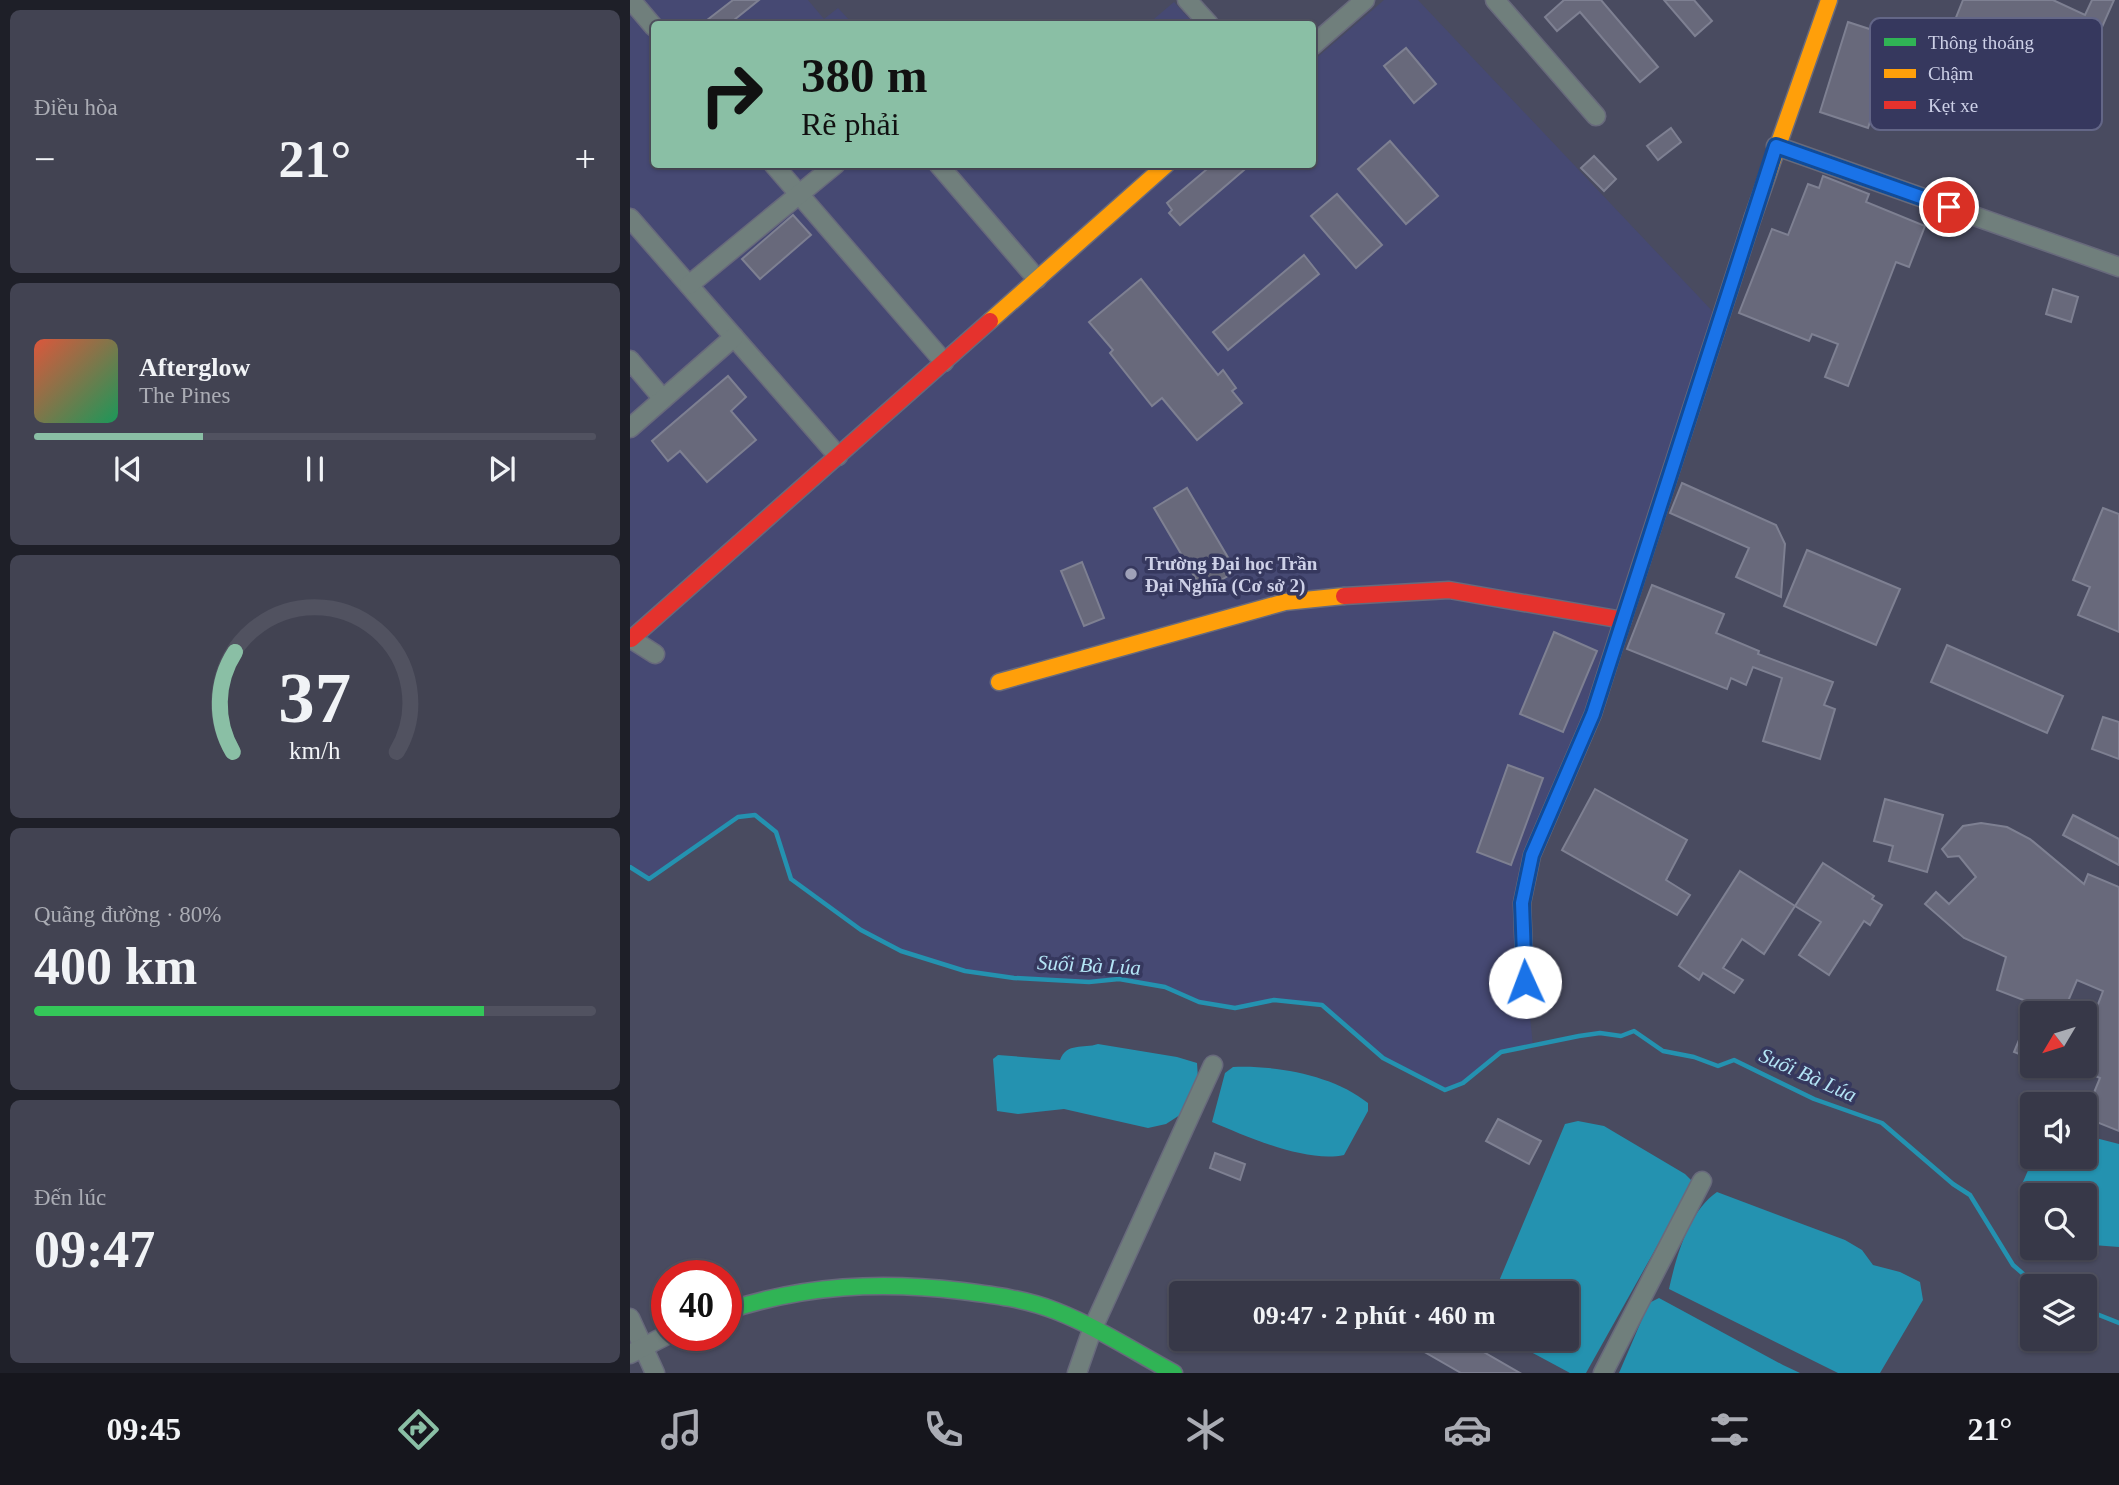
<!DOCTYPE html>
<html lang="vi">
<meta charset="utf-8">
<style>
:root{--surface:#373848;--page:#424352;--text:#f1f3f6;--muted:#aaacb4;--line:#515260;--accent:#8abfa5}
body{margin:0;font-family:Georgia,serif;background:var(--page);color:var(--text);height:100vh;display:flex;flex-direction:column;font-size:26px;white-space:nowrap}
*{box-sizing:border-box;margin:0}
p{font-size:23px;color:var(--muted)}
.icon{flex:none;width:38px;height:38px;fill:none;stroke:currentColor;stroke-width:2;stroke-linecap:round;stroke-linejoin:round}
.map{position:relative;flex:1;overflow:hidden}
.details{display:flex;flex-direction:column;gap:10px;padding:10px;background:#1e1f28;width:630px}
.details>*{flex:none}
.top-card{position:absolute;left:21px;top:21px;width:665px;height:147px;border-radius:7px;box-shadow:0 2px 5px #0004,0 0 0 2px var(--line);background:#8abfa5;color:#111;overflow:hidden}
.needle{width:46px;rotate:232deg}
.buttons{position:absolute;left:1390px;top:1001px;display:grid;gap:14px}
.buttons a{display:grid;place-items:center;width:77px;height:77px;border-radius:7px;background:var(--surface);box-shadow:0 2px 5px #0004,0 0 0 2px var(--line);font-size:35px}
.speed{position:absolute;left:21px;top:1260px;display:flex;gap:14px;font-size:35px;font-weight:700;text-align:center}
.speed>*{display:grid;place-content:center;width:91px;height:91px;border-radius:50%;background:var(--surface);box-shadow:0 2px 5px #0004,0 0 0 2px var(--line);line-height:1}
.speed .limit{border:10px solid #d22;background:#fff;color:#111}
.pin{position:absolute;display:grid;place-items:center;width:60px;height:60px;color:#fff;margin:-30px;border:4px solid #fff;border-radius:50%;box-shadow:0 2px 7px #0007}
.me{position:absolute;width:77px;margin:-38px;rotate:358deg;stroke-linejoin:round;filter:drop-shadow(0 0 5px #0008)}
.turn{display:flex;align-items:center;gap:24px;height:147px;padding:0 35px;font-size:32px}
.turn .icon{width:91px;height:91px;stroke-width:2.5}
.turn b{display:block;font-size:49px;line-height:60px}
.big{font-size:52px;font-weight:700;line-height:1.1}
.details .card{flex:1;display:flex;flex-direction:column;justify-content:center;gap:10px;min-width:0;padding:0 24px;border-radius:10px;background:var(--page)}
.details .dial{align-items:center;gap:0}
.dial svg{height:182px;overflow:visible;fill:none;stroke:var(--line);stroke-width:7;stroke-linecap:round;text-anchor:middle}
.dial text{fill:var(--text);stroke:none}
.song{display:flex;align-items:center;gap:21px}
.cover{width:84px;height:84px;border-radius:10px;background:linear-gradient(135deg,hsl(10 70% 55%),hsl(150 70% 35%))}
.played{height:7px;border-radius:4px;background:linear-gradient(90deg,var(--accent) 30%,var(--line) 30%)}
.keys{display:flex;justify-content:space-around;direction:ltr}
.heat{display:flex;justify-content:space-between;align-items:center;font-size:38px;direction:ltr}
.charge{height:10px;border-radius:5px;background:linear-gradient(90deg,#34c759 80%,var(--line) 0)}
.trip{position:absolute;left:539px;top:1281px;width:410px;height:70px;border-radius:7px;background:var(--surface);box-shadow:0 2px 5px #0004,0 0 0 2px var(--line);font-weight:700;line-height:70px;text-align:center}
.tabs{display:flex;height:112px;justify-content:space-around;align-items:center;background:#16161d;color:var(--muted)}
.tabs .icon{width:49px;height:49px}
.tabs .active{color:var(--accent)}
.tabs b{font-size:32px;color:var(--text)}
main{display:flex;flex:1;min-height:0}
.map>svg:first-child{display:block}
.built{fill:#464973}
.water{fill:#2492b0}
.lines{fill:none;stroke-linecap:round;stroke-linejoin:round}
.stream{stroke:#2492b0;stroke-width:4.5}
.building{fill:#68697b;stroke:#7e8092;stroke-width:2}
.street-casing{stroke:#686a7c;stroke-width:21}
.fast-casing{stroke:#686a7c;stroke-width:19}
.slow-casing{stroke:#686a7c;stroke-width:19}
.jam-casing{stroke:#686a7c;stroke-width:19}
.street{stroke:#707f7c;stroke-width:18}
.fast{stroke:#30b455;stroke-width:16}
.slow{stroke:#ff9f0a;stroke-width:16}
.jam{stroke:#e5322d;stroke-width:16}
.route-casing{stroke:#114b97;stroke-width:18}
.route{stroke:#1a73e8;stroke-width:12}
.poi-dot{fill:#9fa1b8;stroke:#36385e;stroke-width:2.5}
.labels{text-anchor:middle;dominant-baseline:central;stroke-width:7;stroke-linejoin:round;paint-order:stroke}
.poi-label{font-size:19px;font-weight:bold;fill:#cdd0e7;stroke:#36385e;text-anchor:start}
.water-label{font-size:21px;font-style:italic;fill:#b4e5f6;stroke:#36385e}
.key{fill:#36385e;stroke:#636687;stroke-width:2}
.key-label{font-size:19px;fill:#cdd0e7}
</style>
<main>
<section class="details">
<div class="card"><p>Điều hòa</p>
<div class="heat"><a>−</a><b class="big">21°</b><a>+</a></div>
</div>
<div class="card">
<div class="song"><i class="cover"></i><div><b>Afterglow</b><p>The Pines</p></div></div>
<div class="played"></div>
<div class="keys"><svg class="icon" aria-label="previous" viewBox="0 0 24 24"><path d="M18 5L8 12l10 7zM5 5v14"/></svg><svg class="icon" aria-label="pause" viewBox="0 0 24 24"><path d="M8 5v14M16 5v14"/></svg><svg class="icon" aria-label="next" viewBox="0 0 24 24"><path d="M6 5l10 7-10 7zM19 5v14"/></svg></div>
</div>
<div class="card dial"><svg viewBox="0 0 100 80">
<path d="M14 69A42 42 0 1 1 86 69"/>
<path d="M14 69A42 42 0 0 1 15 25" stroke="#8abfa5"/>
<text x="50" y="56" font-size="32" font-weight="700">37</text>
<text x="50" y="72" font-size="11">km/h</text>
</svg></div>
<div class="card"><p>Quãng đường · 80%</p><b class="big">400 km</b><div class="charge"></div></div>
<div class="card"><p>Đến lúc</p><b class="big">09:47</b></div>
</section>
<div class="map">
<svg width="1489" height="1373" viewBox="0 0 1489 1373">
<rect width="100%" height="100%" fill="#494b60"/>
<!-- built -->
<g class="built">
<path d="M0,0H178L194,19L208,8L223,24H24V164H682L683,61L754,0H788L1086,315L957,712L897,853V987L903,1046L871,1052L833,1083L815,1090L753,1058L692,1005L644,1000L605,1008L569,1002L535,987L489,979L459,982L384,978L335,971L271,951L231,930L161,879L146,833L125,815L108,818L19,879L0,867Z"/>
<path d="M544,2L564,24H518Z"/>
</g>
<!-- water -->
<g class="water">
<path d="M468,1044L547,1057L567,1063L568,1079L553,1113L536,1124L518,1128L434,1109L388,1114L367,1111L363,1059L368,1055L430,1060C437,1042 453,1049 468,1044Z"/>
<path d="M603,1067C645,1065 704,1075 738,1103V1111L714,1155C676,1163 618,1137 582,1122L595,1073Z"/>
<path d="M948,1121L974,1126L1055,1174L1063,1182L956,1373H940L877,1339H936V1293H864L935,1124Z"/>
<path d="M1454,1135L1489,1144V1247L1463,1245L1454,1241V1195H1402V1220L1400,1219L1392,1184L1404,1157H1454Z"/>
<path d="M1087,1192L1215,1240L1232,1250L1243,1265L1270,1272L1290,1282L1293,1300L1250,1373H1208L1039,1289C1046,1257 1059,1211 1087,1192Z"/>
<path d="M1029,1298L1153,1365L1170,1373H989L1019,1303Z"/>
</g>
<g class="lines">
<!-- stream -->
<g class="stream">
<path d="M0,867L19,879L108,817L125,815L146,832L161,879L231,930L271,951L335,971L384,978L459,982L489,979L535,987L569,1002L605,1008L644,1000L692,1005L753,1058L815,1090L833,1083L871,1052L949,1036L970,1033L991,1036L1004,1031L1033,1051L1064,1057L1088,1066L1104,1060L1184,1099L1252,1123L1323,1184L1340,1195L1383,1265L1407,1286"/>
<path d="M1454,1309L1489,1323"/>
</g>
</g>
<!-- building -->
<g class="building">
<path d="M103,0H129L99,24H72Z"/>
<path d="M934,0H971L1028,67L1010,82L950,12L927,31L915,17Z"/>
<path d="M1034,0H1064L1082,21L1065,36Z"/>
<path d="M1333,0H1423L1455,15L1462,0H1484L1453,70L1436,62L1429,78L1381,56L1375,69L1315,45Z"/>
<path d="M1218,22L1267,38L1238,128L1190,112Z"/>
<path d="M776,48L806,84L784,103L754,66Z"/>
<path d="M1041,128L1051,142L1028,160L1017,146Z"/>
<path d="M760,141L808,196L776,224L728,169Z"/>
<path d="M964,156L986,179L974,191L951,168Z"/>
<path d="M583,164H621L550,225L539,213L542,210L537,203Z"/>
<path d="M1193,176L1239,194L1236,202L1295,226L1279,267L1266,262L1218,386L1195,377L1208,344L1182,334L1179,341L1109,313L1142,229L1158,235L1178,184L1189,188Z"/>
<path d="M707,194L752,245L726,268L681,216Z"/>
<path d="M163,215L181,235L130,279L112,259Z"/>
<path d="M674,255L689,274L598,350L583,332Z"/>
<path d="M511,279L588,375L593,370L606,388L602,391L612,403L567,440L532,398L522,406L480,353L483,350L459,322Z"/>
<path d="M1423,289L1448,297L1441,322L1416,314Z"/>
<path d="M98,376L116,397L101,411L126,440L77,482L50,451L38,461L22,441Z"/>
<path d="M1052,483L1146,525L1155,544L1151,597L1106,577L1119,548L1040,513Z"/>
<path d="M557,488L606,571L573,591L524,508Z"/>
<path d="M1473,508L1489,514V632L1448,615L1460,587L1443,580Z"/>
<path d="M1177,550L1270,589L1246,645L1154,606Z"/>
<path d="M452,562L474,618L454,626L431,571Z"/>
<path d="M1022,585L1094,614L1086,633L1129,651L1128,654L1203,682L1194,705L1205,709L1190,759L1133,741L1152,678L1123,667L1116,685L1101,678L1097,689L997,649Z"/>
<path d="M924,632L967,651L933,732L890,714Z"/>
<path d="M1317,645L1433,696L1417,733L1301,682Z"/>
<path d="M1473,717L1489,722V759L1462,749Z"/>
<path d="M878,765L913,778L881,865L847,852Z"/>
<path d="M965,789L1057,840L1036,880L1060,895L1047,915L932,850Z"/>
<path d="M1255,799L1313,815L1297,872L1259,861L1263,846L1244,841Z"/>
<path d="M1443,815L1489,839V865L1433,835Z"/>
<path d="M1351,823L1377,827L1400,839L1454,884L1458,874L1489,887V1131L1454,1117L1470,1078L1454,1071V1041L1473,991L1447,980L1433,1013H1402V1059L1384,1052L1404,1004L1367,990L1376,957L1334,938L1295,904L1306,892L1319,904L1346,877L1329,856L1318,857L1312,849L1333,826Z"/>
<path d="M1193,863L1244,896L1242,899L1252,905L1240,925L1234,921L1199,975L1169,955L1191,922L1165,906Z"/>
<path d="M1110,871L1165,906L1134,954L1112,939L1093,968L1113,980L1104,993L1073,973L1069,980L1049,966Z"/>
<path d="M868,1119L911,1141L899,1164L856,1141Z"/>
<path d="M585,1153L615,1164L610,1180L580,1168Z"/>
<path d="M772,1339H831L890,1373H831Z"/>
</g>
<g class="lines">
<!-- street casing -->
<g class="street-casing">
<g id="street">
<path d="M1,0L24,27"/>
<path d="M557,0L579,24"/>
<path d="M865,0L966,116"/>
<path d="M682,46L735,0"/>
<path d="M1146,146L1489,267"/>
<path d="M143,164L314,362"/>
<path d="M308,164L407,279"/>
<path d="M0,218L208,456"/>
<path d="M59,285L206,164"/>
<path d="M0,360L33,399"/>
<path d="M0,428L104,337"/>
<path d="M0,638L25,654"/>
<path d="M0,1318L25,1373"/>
<path d="M0,1354L37,1335"/>
<path d="M447,1373L462,1330L583,1065"/>
<path d="M973,1373L1072,1181"/>
</g>
</g>
<!-- fast casing -->
<g class="fast-casing">
<g id="fast">
<path d="M895,982L892,903L902,855L963,714L994,616"/>
<path d="M96,1311C175,1285 250,1281 332,1291C364,1295 396,1299 426,1311C467,1327 505,1352 544,1373"/>
</g>
</g>
<!-- slow casing -->
<g class="slow-casing">
<g id="slow">
<path d="M1123,217L1199,0"/>
<path d="M360,321L537,164"/>
<path d="M369,682L655,602L714,596"/>
</g>
</g>
<!-- jam casing -->
<g class="jam-casing">
<g id="jam">
<path d="M714,596L819,590L993,620"/>
<path d="M994,616L1123,217"/>
<path d="M1,639L360,321"/>
</g>
</g>
<!-- street -->
<use href="#street" class="street"/>
<!-- fast -->
<use href="#fast" class="fast"/>
<!-- slow -->
<use href="#slow" class="slow"/>
<!-- jam -->
<use href="#jam" class="jam"/>
</g>
<g class="lines">
<!-- route casing -->
<g class="route-casing">
<path id="route" d="M895,982L892,903L902,855L963,714L1146,146L1319,207"/>
</g>
<!-- route -->
<use href="#route" class="route"/>
</g>
<!-- markers -->
<circle class="poi-dot" cx="501" cy="574" r="7"/>
<g class="labels">
<!-- poi labels -->
<g class="poi-label">
<text x="515" y="563">Trường Đại học Trần<tspan x="515" dy="22">Đại Nghĩa (Cơ sở 2)</tspan></text>
</g>
<!-- water labels -->
<g class="water-label">
<text transform="translate(459 965) rotate(3)">Suối Bà Lúa</text>
<text transform="translate(1178 1075) rotate(24)">Suối Bà Lúa</text>
</g>
</g>
<!-- legend -->
<rect x="1240" y="18" width="232" height="112" rx="10" class="key"/>
<rect x="1254" y="38" width="32" height="8" fill="#30b455"/>
<rect x="1254" y="69" width="32" height="9" fill="#ff9f0a"/>
<rect x="1254" y="101" width="32" height="8" fill="#e5322d"/>
<g class="key-label">
<text x="1298" y="49">Thông thoáng</text>
<text x="1298" y="80">Chậm</text>
<text x="1298" y="112">Kẹt xe</text>
</g>
</svg>
<div class="buttons">
<a><svg class="needle" viewBox="-14 -14 28 28"><path d="M0-13l5 13h-10z" fill="#e53935"/><path d="M0 13l5-13h-10z" fill="#aaacb4"/></svg></a>
<a><svg class="icon" aria-label="sound" viewBox="0 0 24 24"><path d="M4 9h4l5-4v14l-5-4H4zM17 9q2 3 0 6"/></svg></a>
<a><svg class="icon" aria-label="search" viewBox="0 0 24 24"><circle cx="10" cy="10" r="6"/><path d="M15 15l6 6"/></svg></a>
<a><svg class="icon" aria-label="layers" viewBox="0 0 24 24"><path d="M12 4l9 5-9 5-9-5zM3 14l9 5 9-5"/></svg></a>
</div>
<div class="speed"><div class="limit">40</div></div>
<div class="pin" style="left:1319px;top:207px;background:#d93025"><svg class="icon" aria-label="arrive" viewBox="0 0 24 24"><path d="M6 21V4h12l-3 4 3 4H6"/></svg></div>
<svg class="me" style="left:895px;top:982px" viewBox="-20 -20 40 40"><circle r="19" fill="#fff"/><path d="M0-13L10 11 0 6-10 11z" fill="#1a73e8"/></svg>
<div class="trip">09:47 · 2 phút · 460 m</div>
<div class="top-card">
<div class="turn"><svg class="icon" aria-label="right" viewBox="0 0 24 24"><path d="M7 20v-9h11M14 6l5 5-5 5"/></svg><div><b>380 m</b>Rẽ phải</div></div>
</div>
</div>
</main>
<nav class="tabs">
<b>09:45</b>
<svg class="icon active" aria-label="directions" viewBox="0 0 24 24"><path d="M12 3l9 9-9 9-9-9zM9 14v-3h6M13 9l2 2-2 2"/></svg>
<svg class="icon" aria-label="music" viewBox="0 0 24 24"><path d="M9 18V5l10-2v13"/><circle cx="6" cy="18" r="3"/><circle cx="16" cy="16" r="3"/></svg>
<svg class="icon" aria-label="phone" viewBox="0 0 24 24"><path d="M5 4h4l2 5-3 2q2 4 5 5l2-3 5 2v4C11 20 4 13 5 4z"/></svg>
<svg class="icon" aria-label="climate" viewBox="0 0 24 24"><path d="M12 3v18M4 7l16 10M4 17L20 7"/></svg>
<svg class="icon" aria-label="car" viewBox="0 0 24 24"><path d="M5 17H2v-5l4-1 3-4h7l3 4 3 1v5h-3M9 17h6M6 11h13"/><circle cx="7" cy="17" r="2"/><circle cx="17" cy="17" r="2"/></svg>
<svg class="icon" aria-label="filters" viewBox="0 0 24 24"><path d="M4 7h16M4 17h16"/><circle cx="9" cy="7" r="2"/><circle cx="15" cy="17" r="2"/></svg>
<b>21°</b>
</nav>
